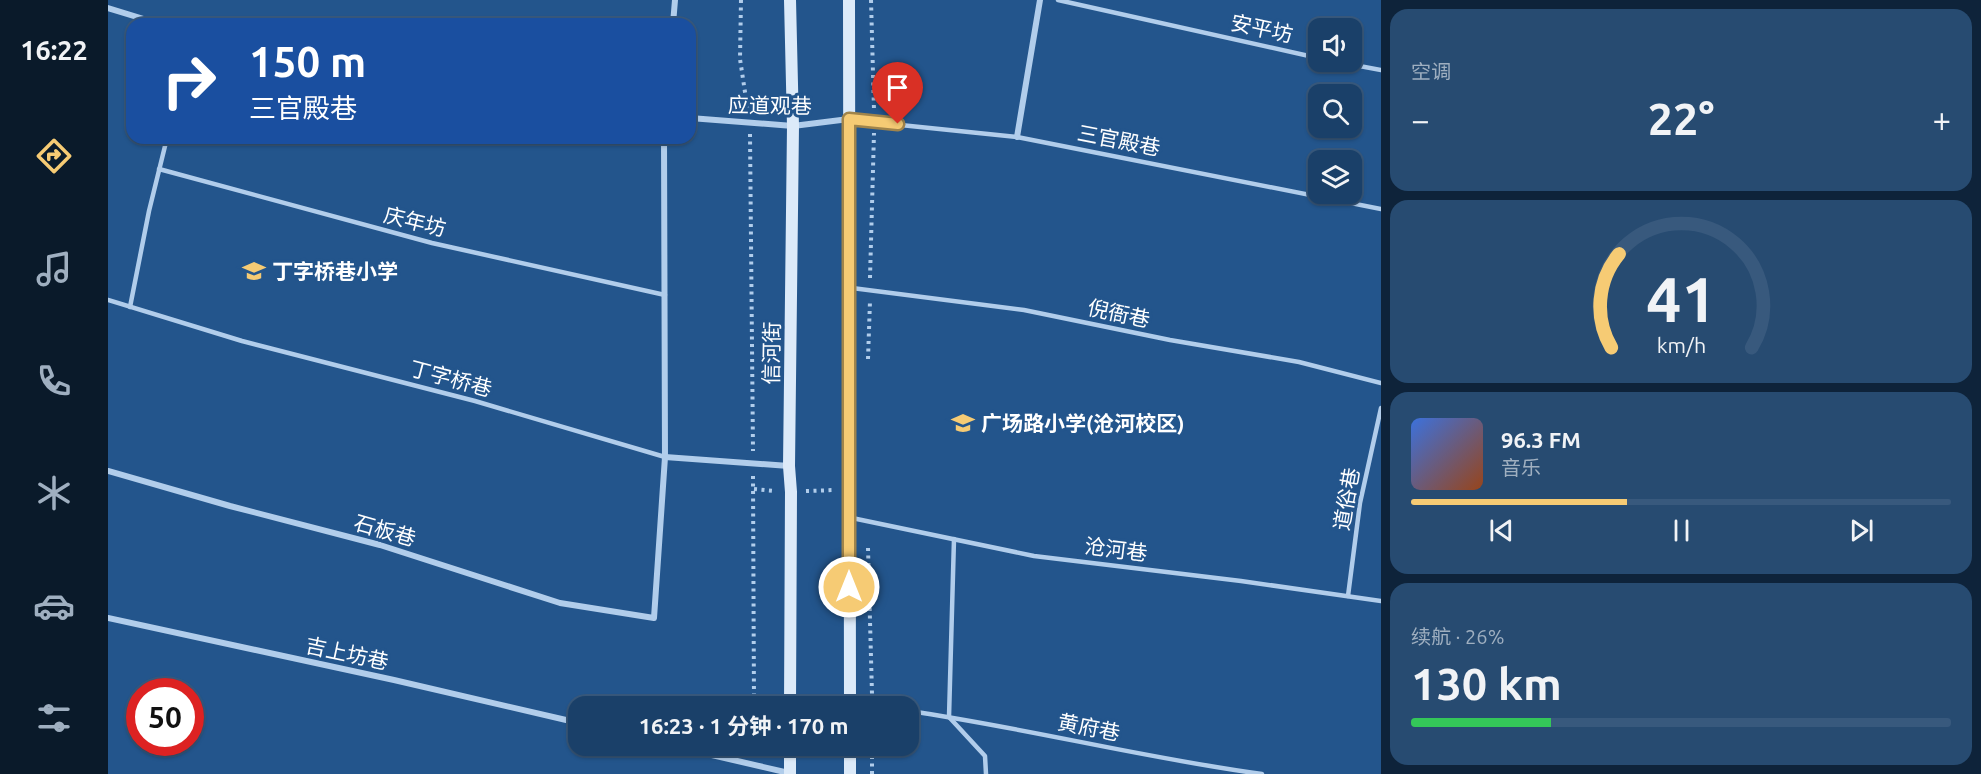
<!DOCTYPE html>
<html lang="zh">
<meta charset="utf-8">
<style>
:root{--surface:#1a4069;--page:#274b71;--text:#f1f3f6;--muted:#9fafc0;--line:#38597d;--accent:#f6cb74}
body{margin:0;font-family:Ubuntu,"Noto Sans SC",sans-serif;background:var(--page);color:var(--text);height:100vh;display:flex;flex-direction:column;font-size:22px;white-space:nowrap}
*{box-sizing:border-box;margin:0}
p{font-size:20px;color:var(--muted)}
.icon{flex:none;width:33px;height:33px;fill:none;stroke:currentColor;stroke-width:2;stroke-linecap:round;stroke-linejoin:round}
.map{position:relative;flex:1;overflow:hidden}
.sheet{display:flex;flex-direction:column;gap:9px;padding:9px;background:#0e233a;width:600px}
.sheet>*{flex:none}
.guide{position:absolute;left:18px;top:18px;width:570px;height:126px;border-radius:18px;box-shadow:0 2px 4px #0004,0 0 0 2px var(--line);background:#1a4fa0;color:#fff;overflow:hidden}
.controls{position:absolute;left:1200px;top:18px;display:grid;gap:12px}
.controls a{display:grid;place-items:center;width:54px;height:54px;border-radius:12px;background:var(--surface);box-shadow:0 2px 4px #0004,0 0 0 2px var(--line);font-size:30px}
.speed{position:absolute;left:18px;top:678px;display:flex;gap:12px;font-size:30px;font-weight:700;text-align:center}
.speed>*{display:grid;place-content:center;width:78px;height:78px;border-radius:50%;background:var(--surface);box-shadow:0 2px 4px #0004,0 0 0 2px var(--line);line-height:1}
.speed .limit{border:9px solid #d22;background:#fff;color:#111}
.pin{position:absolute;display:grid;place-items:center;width:51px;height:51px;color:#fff;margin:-62px -26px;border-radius:50% 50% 50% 0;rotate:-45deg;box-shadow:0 0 6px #0007}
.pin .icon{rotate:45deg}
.me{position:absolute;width:66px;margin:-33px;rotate:0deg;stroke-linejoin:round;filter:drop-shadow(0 0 4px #0008)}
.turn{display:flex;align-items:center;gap:21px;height:126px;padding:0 24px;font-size:27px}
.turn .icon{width:78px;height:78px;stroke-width:2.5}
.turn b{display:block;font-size:42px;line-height:51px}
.big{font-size:45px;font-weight:700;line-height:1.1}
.sheet .widget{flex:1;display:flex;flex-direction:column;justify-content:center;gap:9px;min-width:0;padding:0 21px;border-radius:18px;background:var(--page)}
.sheet .dial{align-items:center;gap:0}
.dial svg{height:156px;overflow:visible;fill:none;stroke:var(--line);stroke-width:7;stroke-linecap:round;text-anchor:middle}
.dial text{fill:var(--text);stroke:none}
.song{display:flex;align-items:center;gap:18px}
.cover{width:72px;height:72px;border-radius:9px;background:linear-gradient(135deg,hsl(220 70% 55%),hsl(20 70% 35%))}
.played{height:6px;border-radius:3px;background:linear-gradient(90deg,var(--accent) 40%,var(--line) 40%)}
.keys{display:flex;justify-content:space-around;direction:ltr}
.heat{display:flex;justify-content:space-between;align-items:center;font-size:33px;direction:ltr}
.charge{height:9px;border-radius:4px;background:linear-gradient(90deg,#34c759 26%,var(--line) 0)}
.trip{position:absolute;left:460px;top:696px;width:351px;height:60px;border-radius:18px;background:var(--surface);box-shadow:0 2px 4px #0004,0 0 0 2px var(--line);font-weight:700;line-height:60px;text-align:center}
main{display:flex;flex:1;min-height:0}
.tabs{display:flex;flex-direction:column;width:108px;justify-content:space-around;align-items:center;background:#0a1a2a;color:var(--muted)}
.tabs .icon{width:42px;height:42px}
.tabs .current{color:var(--accent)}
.tabs b{font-size:27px;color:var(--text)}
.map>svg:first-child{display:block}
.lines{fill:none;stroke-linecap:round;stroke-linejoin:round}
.path{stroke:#b1cdeb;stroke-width:4;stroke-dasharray:3 4.5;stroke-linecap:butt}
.lane{stroke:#b1cdeb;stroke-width:4.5}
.street{stroke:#b1cdeb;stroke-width:6}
.secondary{stroke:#dceaf9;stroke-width:12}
.route-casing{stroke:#a0844b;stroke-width:15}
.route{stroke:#f6cb74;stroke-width:10}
.labels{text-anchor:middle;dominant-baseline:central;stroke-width:6;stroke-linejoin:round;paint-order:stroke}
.street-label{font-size:21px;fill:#fff;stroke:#23558c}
.poi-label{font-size:21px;font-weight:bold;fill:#fff;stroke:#23558c;text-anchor:start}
</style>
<main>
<nav class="tabs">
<b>16:22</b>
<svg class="icon current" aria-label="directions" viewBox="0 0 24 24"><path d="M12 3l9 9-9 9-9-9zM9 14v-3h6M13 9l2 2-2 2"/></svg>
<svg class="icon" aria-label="music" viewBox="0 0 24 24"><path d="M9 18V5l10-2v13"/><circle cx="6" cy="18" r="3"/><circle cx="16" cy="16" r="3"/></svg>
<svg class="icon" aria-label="phone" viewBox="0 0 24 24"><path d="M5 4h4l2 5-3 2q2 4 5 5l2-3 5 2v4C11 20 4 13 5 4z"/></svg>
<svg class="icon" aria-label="climate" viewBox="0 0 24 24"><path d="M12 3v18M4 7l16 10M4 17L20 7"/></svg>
<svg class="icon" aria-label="car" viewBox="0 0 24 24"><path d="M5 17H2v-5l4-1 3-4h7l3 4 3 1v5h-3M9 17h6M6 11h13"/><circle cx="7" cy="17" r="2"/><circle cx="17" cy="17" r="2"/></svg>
<svg class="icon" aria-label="filters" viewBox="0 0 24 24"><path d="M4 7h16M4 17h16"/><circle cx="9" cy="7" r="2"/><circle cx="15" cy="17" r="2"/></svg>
</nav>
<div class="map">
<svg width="1273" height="774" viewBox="0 0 1273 774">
<rect width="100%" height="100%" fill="#23558c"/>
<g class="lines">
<!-- path -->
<g class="path">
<path d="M633,0L632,59L640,112"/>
<path d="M763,0L766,110"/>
<path d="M642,134L645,451"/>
<path d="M762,278L766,133"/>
<path d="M760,359L762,301"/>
<path d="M645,476L646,706"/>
<path d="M646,489L667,491"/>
<path d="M698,491L727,490"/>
<path d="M760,548L764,694"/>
<path d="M764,774V746"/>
</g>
<!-- lane -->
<g class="lane">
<path d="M950,0L1210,58"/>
<path d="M1230,62L1273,70"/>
<path d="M744,120L909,137L1273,209"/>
<path d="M51,169L324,243L557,295"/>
<path d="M744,288L916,310L1062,340L1191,362L1273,383"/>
<path d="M0,300L134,341L367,401L557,457"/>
<path d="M22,307L41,211L59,138"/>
<path d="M744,518L926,556L1133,581L1273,601"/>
<path d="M846,539L841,717L877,756L878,774"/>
<path d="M1240,596L1252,503L1273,408"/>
<path d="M745,703L768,706"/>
<path d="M801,711C919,728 1035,758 1154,774"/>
</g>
<!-- street -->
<g class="street">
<path d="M0,8L52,24"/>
<path d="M565,24L567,0"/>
<path d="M582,118L685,126L741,119"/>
<path d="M909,137L932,0"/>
<path d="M557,457L681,466"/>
<path d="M0,471L122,506L272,545L452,603L546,618L557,457L556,138"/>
<path d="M0,618L286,680L471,723"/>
<path d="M565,746L681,773"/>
</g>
<!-- secondary -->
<g class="secondary">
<path d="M682,0L685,126L681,466L683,492L682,706"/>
<path d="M741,0L742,706"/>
<path d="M742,746V774"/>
<path d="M682,774V746"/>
</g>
</g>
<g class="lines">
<!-- route casing -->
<g class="route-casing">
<path id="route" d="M741,587V119L790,124"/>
</g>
<!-- route -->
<use href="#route" class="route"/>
</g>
<!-- icons -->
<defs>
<g id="school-bare" transform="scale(1.8)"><path d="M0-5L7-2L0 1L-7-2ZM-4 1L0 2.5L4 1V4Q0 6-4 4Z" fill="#f6cb74" stroke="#23558c" stroke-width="2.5" paint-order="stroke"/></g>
</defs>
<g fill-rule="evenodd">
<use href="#school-bare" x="146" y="271"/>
<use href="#school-bare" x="855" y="423"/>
</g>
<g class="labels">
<!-- street labels -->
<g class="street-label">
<text transform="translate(1154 28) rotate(12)">安平坊</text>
<text transform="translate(662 105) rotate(1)">应道观巷</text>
<text transform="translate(1011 140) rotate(11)">三官殿巷</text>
<text transform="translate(307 221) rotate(14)">庆年坊</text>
<text transform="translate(1011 313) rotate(12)">倪衙巷</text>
<text transform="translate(663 353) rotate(-89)">信河街</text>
<text transform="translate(343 378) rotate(15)">丁字桥巷</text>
<text transform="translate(1238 499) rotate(-80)">道俗巷</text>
<text transform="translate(277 530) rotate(16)">石板巷</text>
<text transform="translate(1008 549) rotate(7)">沧河巷</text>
<text transform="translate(239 653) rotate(12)">吉上坊巷</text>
<text transform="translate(981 727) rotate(11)">黄府巷</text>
</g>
<!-- poi labels -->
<g class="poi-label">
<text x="164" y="271">丁字桥巷小学</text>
<text x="873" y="423">广场路小学(沧河校区)</text>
</g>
</g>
</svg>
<div class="controls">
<a><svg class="icon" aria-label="sound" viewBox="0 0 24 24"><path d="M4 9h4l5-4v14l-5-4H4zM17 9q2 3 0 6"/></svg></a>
<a><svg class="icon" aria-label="search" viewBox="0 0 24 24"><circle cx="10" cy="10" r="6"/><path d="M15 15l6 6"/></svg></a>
<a><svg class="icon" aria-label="layers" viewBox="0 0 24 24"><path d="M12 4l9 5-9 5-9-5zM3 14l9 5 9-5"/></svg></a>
</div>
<div class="speed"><div class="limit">50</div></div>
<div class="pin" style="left:790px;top:124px;background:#d93025"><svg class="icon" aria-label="arrive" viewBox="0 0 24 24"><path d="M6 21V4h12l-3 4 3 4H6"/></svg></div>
<svg class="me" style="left:741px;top:587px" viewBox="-20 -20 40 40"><circle r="17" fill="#f6cb74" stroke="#fff" stroke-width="3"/><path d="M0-11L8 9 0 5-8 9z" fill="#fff"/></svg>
<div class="trip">16:23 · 1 分钟 · 170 m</div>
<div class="guide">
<div class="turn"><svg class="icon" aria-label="right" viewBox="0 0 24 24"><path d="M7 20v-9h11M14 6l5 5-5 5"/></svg><div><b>150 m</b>三官殿巷</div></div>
</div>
</div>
<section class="sheet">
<div class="widget"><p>空调</p>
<div class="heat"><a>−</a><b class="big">22°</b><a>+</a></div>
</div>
<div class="widget dial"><svg viewBox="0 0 100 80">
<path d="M14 69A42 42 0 1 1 86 69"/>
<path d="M14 69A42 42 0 0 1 18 21" stroke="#f6cb74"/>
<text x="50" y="56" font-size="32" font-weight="700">41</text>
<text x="50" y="72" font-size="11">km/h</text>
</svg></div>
<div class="widget">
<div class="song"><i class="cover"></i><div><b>96.3 FM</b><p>音乐</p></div></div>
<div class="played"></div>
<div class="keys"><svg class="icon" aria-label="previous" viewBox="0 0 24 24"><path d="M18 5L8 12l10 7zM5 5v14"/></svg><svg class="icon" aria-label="pause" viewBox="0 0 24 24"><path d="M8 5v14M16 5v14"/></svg><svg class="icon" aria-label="next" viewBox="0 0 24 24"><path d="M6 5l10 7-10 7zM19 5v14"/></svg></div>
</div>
<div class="widget"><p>续航 · 26%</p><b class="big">130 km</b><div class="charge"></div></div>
</section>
</main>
